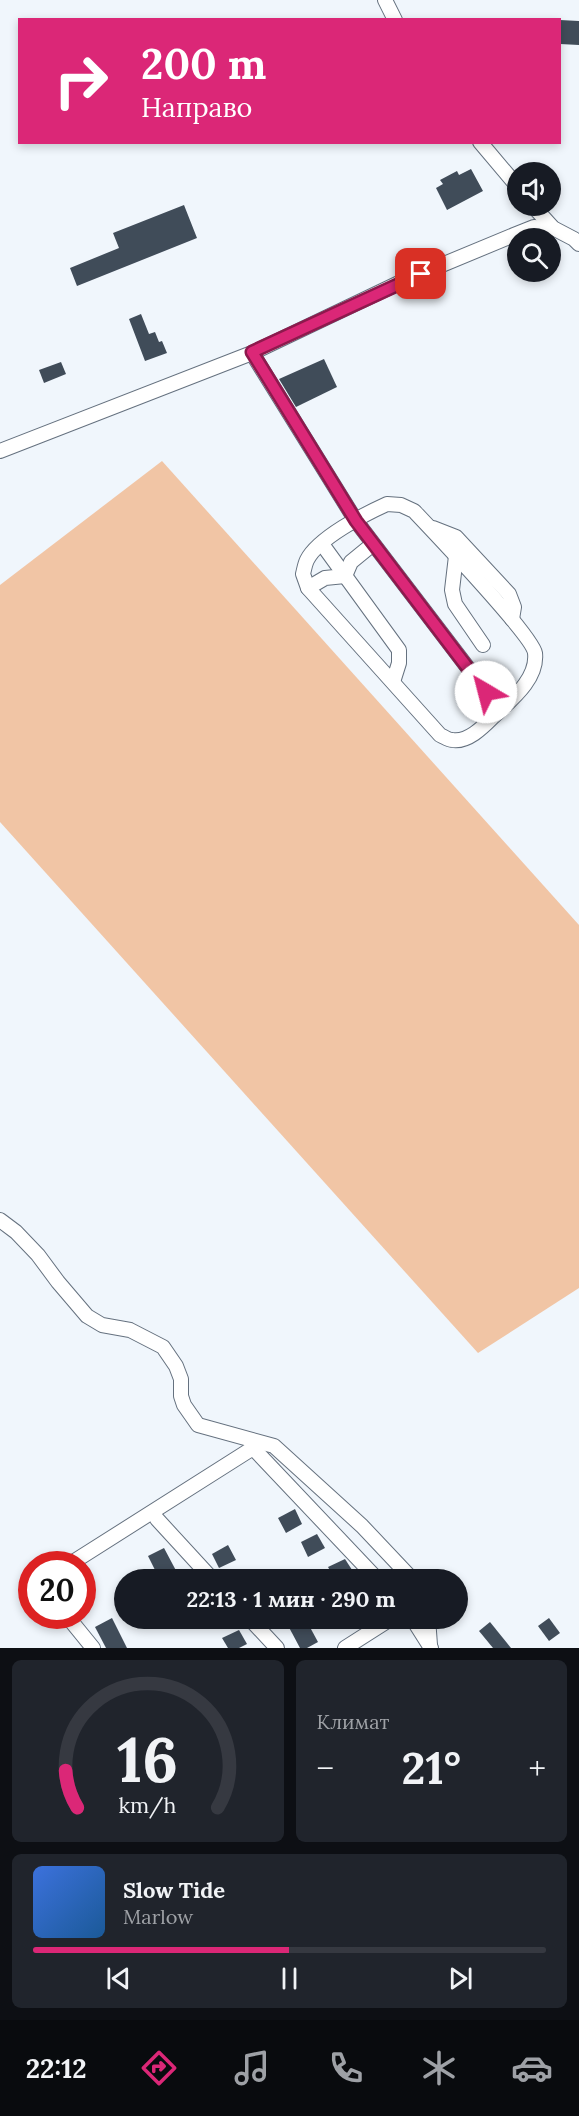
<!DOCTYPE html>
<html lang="ru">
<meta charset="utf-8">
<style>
:root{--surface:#171b24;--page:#20242c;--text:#f1f3f6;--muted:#9ea1a6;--line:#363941;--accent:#db2777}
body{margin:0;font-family:Lora,serif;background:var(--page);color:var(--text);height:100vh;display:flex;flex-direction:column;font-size:22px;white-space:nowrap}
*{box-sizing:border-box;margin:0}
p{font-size:20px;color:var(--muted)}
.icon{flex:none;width:33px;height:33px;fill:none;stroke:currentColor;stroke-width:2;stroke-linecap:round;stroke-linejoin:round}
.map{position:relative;height:1648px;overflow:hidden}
.sheet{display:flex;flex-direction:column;gap:12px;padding:12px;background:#0d0f14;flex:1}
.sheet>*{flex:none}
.guide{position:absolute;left:18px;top:18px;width:543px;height:126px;border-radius:0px;box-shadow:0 3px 9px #0003;background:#db2777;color:#fff;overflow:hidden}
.tools{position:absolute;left:507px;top:162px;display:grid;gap:12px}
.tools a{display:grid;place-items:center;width:54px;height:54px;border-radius:50%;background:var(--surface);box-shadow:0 3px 9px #0003;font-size:30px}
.speed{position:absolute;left:18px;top:1551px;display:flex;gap:12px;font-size:30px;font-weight:700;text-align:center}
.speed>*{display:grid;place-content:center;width:78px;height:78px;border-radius:50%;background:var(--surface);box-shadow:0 3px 9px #0003;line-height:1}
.speed .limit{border:9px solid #d22;background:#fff;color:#111}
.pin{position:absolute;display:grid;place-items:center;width:51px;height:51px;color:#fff;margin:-26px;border-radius:12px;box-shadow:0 3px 9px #0006}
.me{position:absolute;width:66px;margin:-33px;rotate:323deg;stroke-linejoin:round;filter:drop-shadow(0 0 4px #0008)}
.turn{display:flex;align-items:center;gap:21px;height:126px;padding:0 24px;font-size:27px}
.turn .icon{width:78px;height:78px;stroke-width:2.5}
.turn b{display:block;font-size:42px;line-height:51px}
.big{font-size:45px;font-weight:800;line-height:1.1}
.sheet .widget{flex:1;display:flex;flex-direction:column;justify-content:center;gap:9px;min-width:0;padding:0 21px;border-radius:9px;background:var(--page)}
.sheet .dial{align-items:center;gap:0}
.dial svg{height:156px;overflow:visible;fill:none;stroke:var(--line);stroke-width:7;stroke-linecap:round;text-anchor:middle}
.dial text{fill:var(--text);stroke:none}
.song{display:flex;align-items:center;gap:18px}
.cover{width:72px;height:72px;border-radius:9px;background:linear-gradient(135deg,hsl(220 70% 55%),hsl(210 70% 35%))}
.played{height:6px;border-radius:3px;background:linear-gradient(90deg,var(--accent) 50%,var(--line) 50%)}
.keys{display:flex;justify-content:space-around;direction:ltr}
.heat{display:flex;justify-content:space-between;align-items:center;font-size:33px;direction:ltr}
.sheet .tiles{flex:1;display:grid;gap:12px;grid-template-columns:1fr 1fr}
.widget:last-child{grid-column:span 2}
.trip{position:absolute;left:114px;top:1569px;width:354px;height:60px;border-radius:30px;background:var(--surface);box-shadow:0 3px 9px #0003;font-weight:800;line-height:60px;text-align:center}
.tab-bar{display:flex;height:96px;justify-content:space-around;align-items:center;background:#090b0e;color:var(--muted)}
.tab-bar .icon{width:42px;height:42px}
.tab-bar .active{color:var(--accent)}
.tab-bar b{font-size:27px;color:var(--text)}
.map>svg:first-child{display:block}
.green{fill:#f1c5a5}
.building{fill:#404c59}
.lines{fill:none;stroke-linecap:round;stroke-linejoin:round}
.minor-casing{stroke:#65717f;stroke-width:16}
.minor{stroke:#fff;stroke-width:14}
.route-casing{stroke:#8e194d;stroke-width:15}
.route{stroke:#db2777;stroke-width:10}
</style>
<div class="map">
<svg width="579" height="1648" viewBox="0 0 579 1648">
<rect width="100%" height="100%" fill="#f0f6fc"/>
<!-- green -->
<path class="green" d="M162,461L579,925V1288L478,1353L0,822V585Z"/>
<!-- building -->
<g class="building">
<path d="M560,20L579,21V45L560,44Z"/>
<path d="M471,169L483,191L447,210L436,188L443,184L440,180L457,171L459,175Z"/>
<path d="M184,205L197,238L77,286L70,268L119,248L113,233Z"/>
<path d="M141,314L149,334L155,332L159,342L162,341L167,353L145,361L129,319Z"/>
<path d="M324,359L337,387L296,407L279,379Z"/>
<path d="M61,362L66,374L44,383L39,370Z"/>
<path d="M295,1509L302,1524L286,1533L278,1518Z"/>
<path d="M317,1534L325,1548L308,1557L301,1542Z"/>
<path d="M228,1545L236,1560L219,1568L212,1554Z"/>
<path d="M164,1548L181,1580H160L148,1556Z"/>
<path d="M345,1559L354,1573L341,1580H335L328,1567Z"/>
<path d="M112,1618L127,1648H106L95,1627Z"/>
<path d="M284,1618H305L318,1642L307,1648H300Z"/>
<path d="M549,1618L560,1633L549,1641L538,1626Z"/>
<path d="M490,1622L511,1648H493L479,1631Z"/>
<path d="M239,1630L247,1644L239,1648H228L222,1638Z"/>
</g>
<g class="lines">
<!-- minor casing -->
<g class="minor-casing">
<g id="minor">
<path d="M385,0L395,20"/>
<path d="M480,142L518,187"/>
<path d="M533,206L553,228L574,239L579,244"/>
<path d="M252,353L356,521L500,710"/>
<path d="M0,451L252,353L403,281L514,235L534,227L553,228"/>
<path d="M387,504L401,505L414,511C432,530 533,636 535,653C538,679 511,700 494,716C484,726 468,743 452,740C448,740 443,736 440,735L308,588L303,574C304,570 305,564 307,560C318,538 365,514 387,504Z"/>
<path d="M433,528L456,537L509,594L514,607L512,619"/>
<path d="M322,544L399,650V663L393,682"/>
<path d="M456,556L452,590L455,604L483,645"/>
<path d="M308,588L325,578L345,576L351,562L373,544"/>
<path d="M0,1220L16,1232L38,1255L58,1282L87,1316L102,1325L130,1330L163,1347L176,1366L181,1379V1396L184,1405L198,1425L274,1446L362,1526L413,1580"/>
<path d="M157,1519L213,1580"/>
<path d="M70,1564L253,1448L378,1580"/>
<path d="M67,1616L93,1648"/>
<path d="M249,1618L277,1648"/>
<path d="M412,1618L431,1648"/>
<path d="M428,1618L430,1645"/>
<path d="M345,1648L392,1618"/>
</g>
</g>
<!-- minor -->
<use href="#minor" class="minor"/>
</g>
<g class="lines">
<!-- route casing -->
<g class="route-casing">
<path id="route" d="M421,274L252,352L356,521L486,692"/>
</g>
<!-- route -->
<use href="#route" class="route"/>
</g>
</svg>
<div class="tools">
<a><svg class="icon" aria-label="sound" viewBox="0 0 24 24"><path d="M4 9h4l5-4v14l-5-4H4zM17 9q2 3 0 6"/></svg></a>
<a><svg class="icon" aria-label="search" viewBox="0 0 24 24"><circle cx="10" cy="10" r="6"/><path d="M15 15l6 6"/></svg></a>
</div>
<div class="speed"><div class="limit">20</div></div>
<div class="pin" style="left:421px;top:274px;background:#d93025"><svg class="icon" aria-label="arrive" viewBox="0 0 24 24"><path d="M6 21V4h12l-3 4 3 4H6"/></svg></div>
<svg class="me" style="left:486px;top:692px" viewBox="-20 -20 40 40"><circle r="19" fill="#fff"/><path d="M0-13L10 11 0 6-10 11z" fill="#db2777"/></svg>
<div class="trip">22:13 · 1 мин · 290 m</div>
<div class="guide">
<div class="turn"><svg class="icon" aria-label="right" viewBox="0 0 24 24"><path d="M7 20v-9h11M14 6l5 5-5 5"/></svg><div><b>200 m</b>Направо</div></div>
</div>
</div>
<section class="sheet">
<div class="tiles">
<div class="widget dial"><svg viewBox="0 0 100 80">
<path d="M14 69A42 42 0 1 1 86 69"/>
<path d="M14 69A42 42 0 0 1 8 50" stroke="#db2777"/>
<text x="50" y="56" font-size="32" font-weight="700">16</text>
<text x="50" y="72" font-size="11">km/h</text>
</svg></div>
<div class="widget"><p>Климат</p>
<div class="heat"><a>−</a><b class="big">21°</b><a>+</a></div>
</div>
<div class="widget">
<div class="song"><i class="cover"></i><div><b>Slow Tide</b><p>Marlow</p></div></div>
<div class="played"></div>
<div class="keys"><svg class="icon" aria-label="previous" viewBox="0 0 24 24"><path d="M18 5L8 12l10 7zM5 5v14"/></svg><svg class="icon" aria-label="pause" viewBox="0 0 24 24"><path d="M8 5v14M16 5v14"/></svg><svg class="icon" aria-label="next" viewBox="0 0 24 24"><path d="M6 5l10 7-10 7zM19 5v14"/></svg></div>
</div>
</div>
</section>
<nav class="tab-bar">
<b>22:12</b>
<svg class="icon active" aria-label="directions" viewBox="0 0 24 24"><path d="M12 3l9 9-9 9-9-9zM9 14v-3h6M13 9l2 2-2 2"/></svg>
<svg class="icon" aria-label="music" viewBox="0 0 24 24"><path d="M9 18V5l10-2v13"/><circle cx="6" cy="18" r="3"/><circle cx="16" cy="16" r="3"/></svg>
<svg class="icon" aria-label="phone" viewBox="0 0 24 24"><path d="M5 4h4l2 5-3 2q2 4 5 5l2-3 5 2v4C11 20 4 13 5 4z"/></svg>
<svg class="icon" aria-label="climate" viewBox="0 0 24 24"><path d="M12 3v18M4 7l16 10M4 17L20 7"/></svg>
<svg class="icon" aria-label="car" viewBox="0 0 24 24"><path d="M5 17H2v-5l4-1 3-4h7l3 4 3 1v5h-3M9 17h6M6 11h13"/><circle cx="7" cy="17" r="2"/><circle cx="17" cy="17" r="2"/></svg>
</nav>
